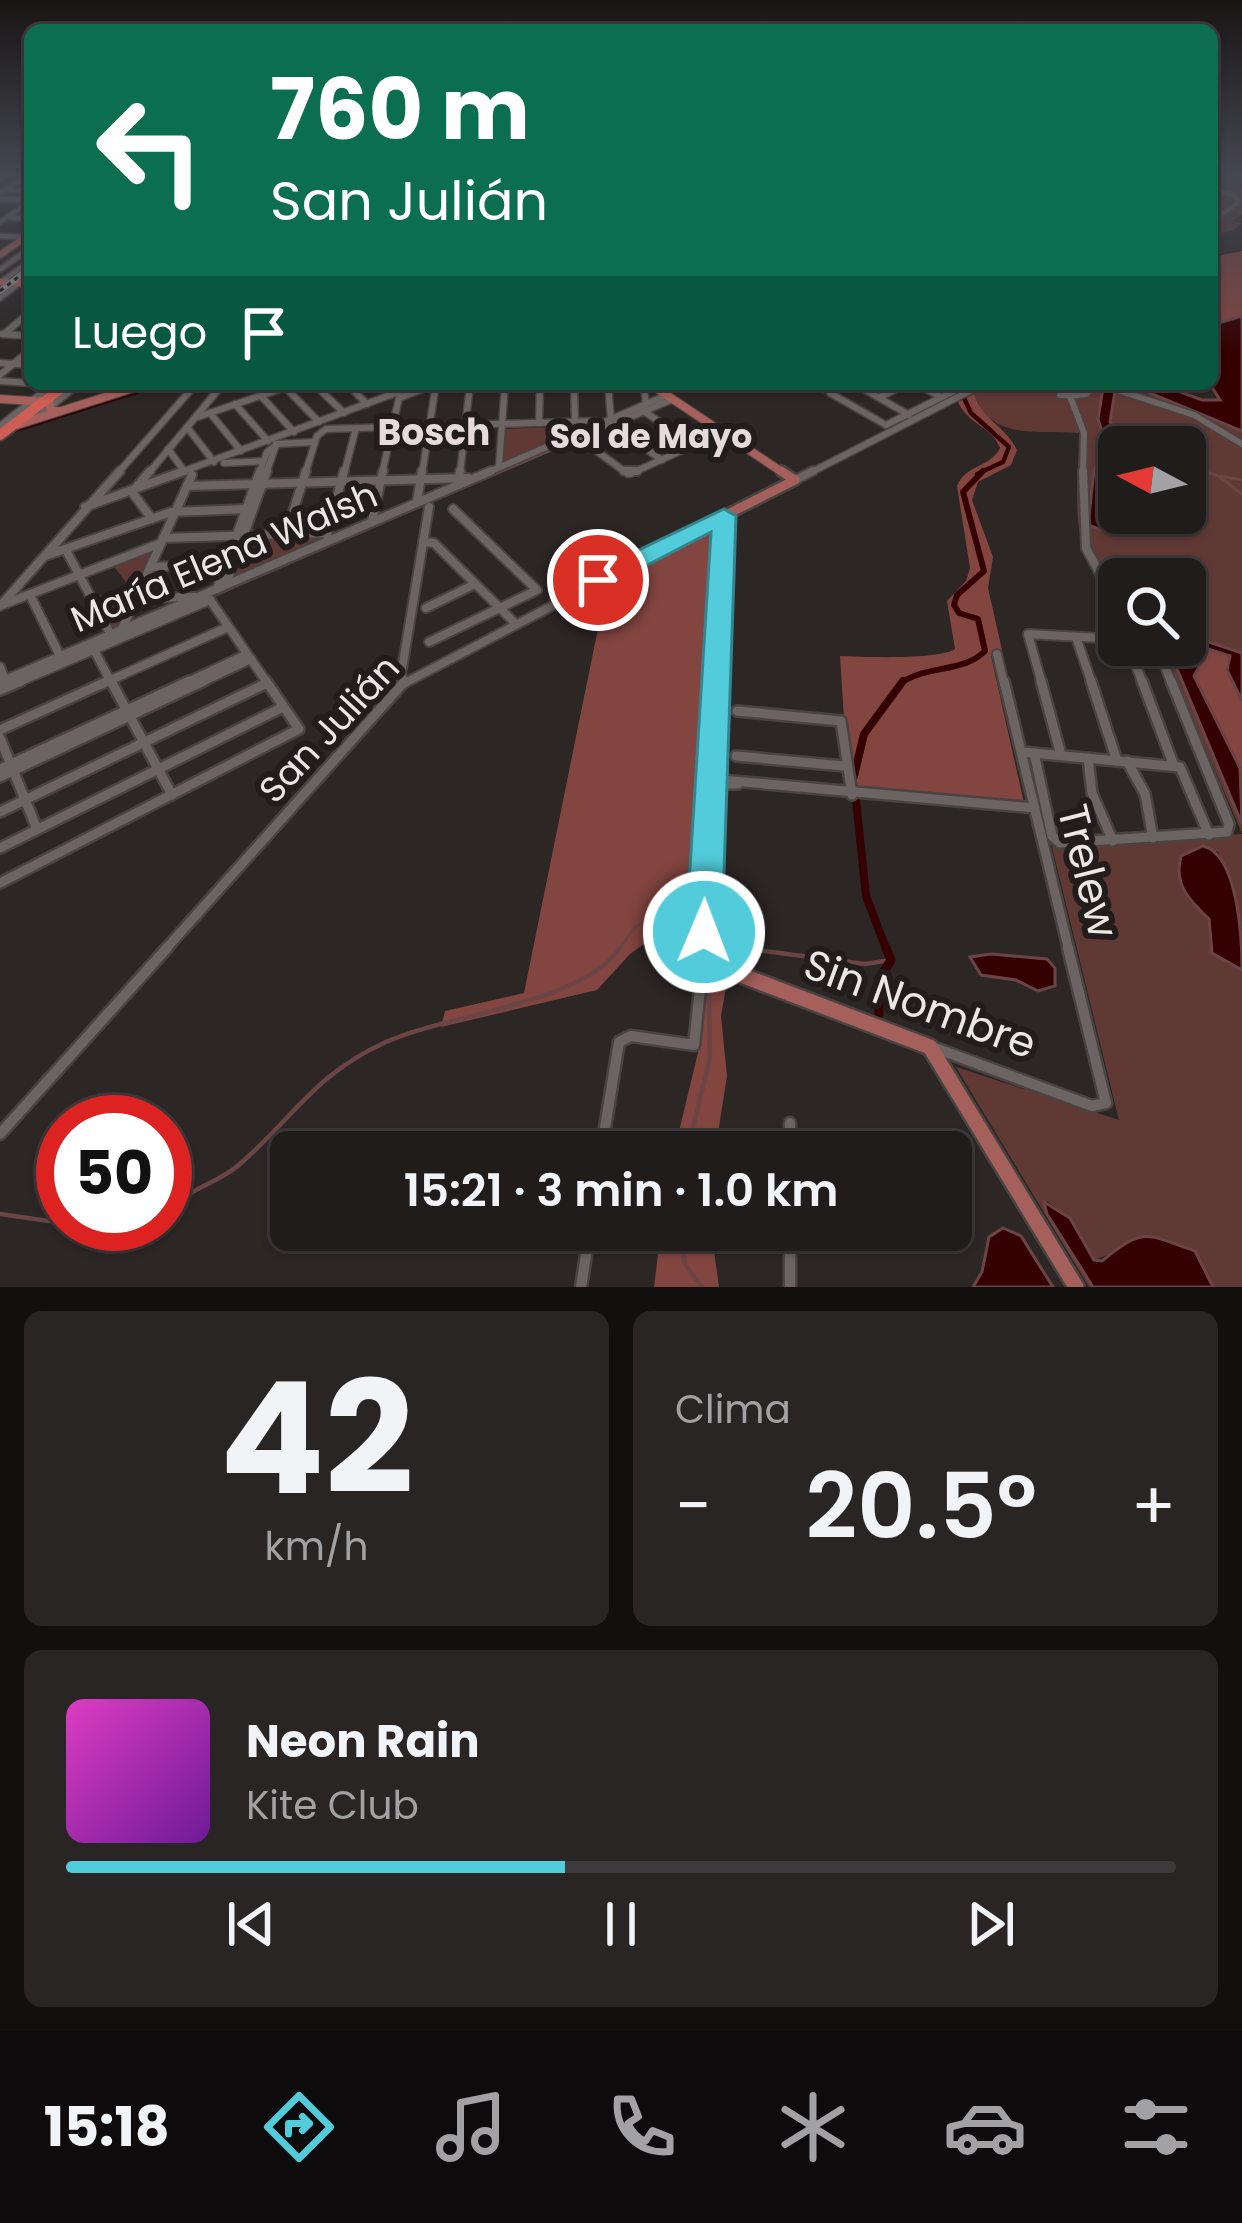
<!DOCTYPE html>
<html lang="es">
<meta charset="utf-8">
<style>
:root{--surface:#211c1c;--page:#292525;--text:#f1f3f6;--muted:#a2a1a3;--line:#3e3a3b;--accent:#52cbda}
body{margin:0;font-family:Poppins,sans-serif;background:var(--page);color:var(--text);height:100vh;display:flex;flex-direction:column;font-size:45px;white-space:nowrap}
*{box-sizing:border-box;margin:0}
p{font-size:39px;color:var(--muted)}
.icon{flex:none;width:66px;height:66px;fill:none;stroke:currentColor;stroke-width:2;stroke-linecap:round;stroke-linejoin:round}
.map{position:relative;height:1287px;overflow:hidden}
.drawer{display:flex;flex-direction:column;gap:24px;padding:24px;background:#120f0f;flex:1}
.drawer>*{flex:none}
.top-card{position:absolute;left:24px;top:24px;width:1194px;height:366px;border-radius:18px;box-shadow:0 3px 9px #0004,0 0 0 3px var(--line);background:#0b6e4f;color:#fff;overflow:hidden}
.needle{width:78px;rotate:277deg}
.fabs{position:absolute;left:1098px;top:426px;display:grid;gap:24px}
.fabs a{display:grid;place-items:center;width:108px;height:108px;border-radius:18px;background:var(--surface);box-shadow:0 3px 9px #0004,0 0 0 3px var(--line);font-size:60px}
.speed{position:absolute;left:36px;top:1095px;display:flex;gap:24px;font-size:60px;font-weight:700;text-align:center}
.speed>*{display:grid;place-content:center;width:156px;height:156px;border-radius:50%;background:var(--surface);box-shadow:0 3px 9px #0004,0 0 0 3px var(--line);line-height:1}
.speed .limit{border:18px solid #d22;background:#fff;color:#111}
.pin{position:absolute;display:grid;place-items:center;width:102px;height:102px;color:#fff;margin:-51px;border:6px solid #fff;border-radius:50%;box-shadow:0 3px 12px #0007}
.me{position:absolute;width:132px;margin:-66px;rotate:1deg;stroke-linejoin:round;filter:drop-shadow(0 0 9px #0008)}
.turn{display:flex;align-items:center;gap:42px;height:252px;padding:0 48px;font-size:54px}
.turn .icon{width:156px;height:156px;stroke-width:2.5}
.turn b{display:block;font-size:84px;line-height:102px}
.then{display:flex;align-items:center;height:114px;padding:0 48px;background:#0003;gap:24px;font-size:45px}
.big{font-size:90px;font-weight:600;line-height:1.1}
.drawer .card{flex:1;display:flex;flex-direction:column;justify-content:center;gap:18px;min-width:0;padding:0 42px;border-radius:18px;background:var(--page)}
.drawer .dial{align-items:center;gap:0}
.dial b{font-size:156px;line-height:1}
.song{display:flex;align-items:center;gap:36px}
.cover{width:144px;height:144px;border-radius:18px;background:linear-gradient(135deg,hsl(310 70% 55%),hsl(280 70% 35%))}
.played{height:12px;border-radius:6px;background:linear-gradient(90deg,var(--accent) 45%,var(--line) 45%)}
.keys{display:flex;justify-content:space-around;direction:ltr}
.heat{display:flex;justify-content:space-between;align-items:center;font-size:66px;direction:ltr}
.drawer .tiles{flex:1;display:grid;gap:24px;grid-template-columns:1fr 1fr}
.card:last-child{grid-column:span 2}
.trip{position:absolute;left:270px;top:1131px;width:702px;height:120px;border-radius:18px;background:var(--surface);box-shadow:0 3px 9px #0004,0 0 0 3px var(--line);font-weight:600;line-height:120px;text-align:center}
.menu{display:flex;height:192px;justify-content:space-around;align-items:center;background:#0d0b0b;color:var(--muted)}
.menu .icon{width:84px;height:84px}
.menu .active{color:var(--accent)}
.menu b{font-size:54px;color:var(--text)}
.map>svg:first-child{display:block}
.green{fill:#603935;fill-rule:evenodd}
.forest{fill:#834540}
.water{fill:#340001;stroke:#6b4546;stroke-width:3}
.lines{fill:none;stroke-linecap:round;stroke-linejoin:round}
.stream-far1{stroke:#6b4546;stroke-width:3}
.stream{stroke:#6b4546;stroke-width:4.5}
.canal-far3{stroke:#340001;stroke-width:4.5}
.canal-far2{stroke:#340001;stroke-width:6}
.canal-far1{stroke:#340001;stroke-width:8}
.canal{stroke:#340001;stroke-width:9}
.minor-far4-casing{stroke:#494342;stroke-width:8}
.minor-far3-casing{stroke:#494342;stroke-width:9}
.minor-far2-casing{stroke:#494342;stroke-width:12}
.minor-far1-casing{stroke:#494342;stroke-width:14}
.minor-casing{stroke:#494342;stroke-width:15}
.major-far4-casing{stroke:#494342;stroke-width:9}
.major-far3-casing{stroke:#494342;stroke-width:10}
.major-far2-casing{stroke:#494342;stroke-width:14}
.major-far1-casing{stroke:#494342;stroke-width:16}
.major-casing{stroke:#494342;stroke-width:20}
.highway-casing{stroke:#494342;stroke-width:14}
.minor-far4{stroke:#6c6463;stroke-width:4.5}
.minor-far3{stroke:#6c6463;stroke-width:6}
.minor-far2{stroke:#6c6463;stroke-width:8}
.minor-far1{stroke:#6c6463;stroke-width:9}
.minor{stroke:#6c6463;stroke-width:10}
.major-far4{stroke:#a6605b;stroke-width:6}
.major-far3{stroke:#a6605b;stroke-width:8}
.major-far2{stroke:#a6605b;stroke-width:9}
.major-far1{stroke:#a6605b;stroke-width:12}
.major{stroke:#a6605b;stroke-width:15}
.highway{stroke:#cd5d55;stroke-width:10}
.rail-casing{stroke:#928c8c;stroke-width:6}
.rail{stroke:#231c1c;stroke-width:3;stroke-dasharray:4.5;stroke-linecap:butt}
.route{fill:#52cbda;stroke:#35848e;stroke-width:3}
.labels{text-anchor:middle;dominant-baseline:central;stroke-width:12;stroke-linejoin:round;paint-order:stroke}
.far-neighbourhood-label{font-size:33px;font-weight:bold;fill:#e4dbda;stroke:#231c1c}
.far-quarter-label{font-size:36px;font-weight:bold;fill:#e4dbda;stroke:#231c1c}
.street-label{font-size:36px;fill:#ece7e7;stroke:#231c1c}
.near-street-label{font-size:42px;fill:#ece7e7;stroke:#231c1c}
</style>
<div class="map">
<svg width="1242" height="1287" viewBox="0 0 1242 1287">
<rect width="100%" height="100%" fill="#2c2625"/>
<!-- green -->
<g class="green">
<path d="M1212,175L1242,176V215L1232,221L1242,223L1232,231L1212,234Z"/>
<path d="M993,384C1086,384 1159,382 1242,431V833L1161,645H1185V579H1119V617C1068,538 1077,523 1079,433C1035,430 992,441 974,394ZM1119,447H1185V513H1119Z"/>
<path d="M590,426L504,463L502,462L504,429Z"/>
<path d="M324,535V540L230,578L245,538Z"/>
<path d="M158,547L119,629L111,630L94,598L128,585L112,564Z"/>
<path d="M1242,834V955L1241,924L1218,852L1203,846L1179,878L1189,901L1209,919L1212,953L1242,970V1287H1213L1195,1251L1154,1237L1094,1260L1070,1218L1047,1201V1214L1093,1287H1089L956,1067L1119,1120L1052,847Z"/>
</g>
<!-- forest -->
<g class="forest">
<path d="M1242,251V316L1212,325V257Z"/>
<path d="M974,394C983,420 1006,427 1017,450L1011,465L978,482L972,500L993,557L988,588L1002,650L991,656L1024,803L862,788L855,791L847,766L840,656C864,657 938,660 955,649L947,601L966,581L970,568L957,486C966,464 990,468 1000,448C993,428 968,424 958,402Z"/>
<path d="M717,523L692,910L630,954L597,990L441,1027L445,1011L524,993L608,579Z"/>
<path d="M1207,647L1231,658L1227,670L1242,701V783L1238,761L1194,675L1199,667L1194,653L1197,648Z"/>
<path d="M712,964L728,975L721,1016L727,1076L715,1152H674L702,1036L705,974Z"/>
<path d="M661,1230H711L719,1287H654Z"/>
</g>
<!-- water -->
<g class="water">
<path d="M1242,316V431L1145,391L1110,384H1159L1202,400H1220L1210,384L1212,325Z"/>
<path d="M1103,388L1115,391L1110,422L1126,447H1119L1113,466L1117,529L1110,533L1088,525L1094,470L1107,447L1098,419Z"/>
<path d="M1203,640L1242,653V701L1227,670L1230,656L1202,647L1194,653L1199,667L1194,676L1240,768L1242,824L1167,645Z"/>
<path d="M1203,846C1239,855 1242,941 1242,970L1212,953L1209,919C1190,901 1173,885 1181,856Z"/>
<path d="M991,954L1047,959L1055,968V986L1038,991L1016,980L981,975L970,957Z"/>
<path d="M1044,1202L1070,1218L1094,1260L1102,1261C1145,1226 1145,1234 1195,1251L1213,1287H1093L1047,1214Z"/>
<path d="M1003,1228L1021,1236L1053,1287H973L982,1272L989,1237Z"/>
</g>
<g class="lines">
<!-- stream-far1 -->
<g class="stream-far1">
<path d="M1120,437L1136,447"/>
<path d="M1185,464L1218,476L1242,494"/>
<path d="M1220,476L1242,480"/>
<path d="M213,596L574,440"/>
<path d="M721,945L764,951"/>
<path d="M618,951L635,927L670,905L684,908L703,943"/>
</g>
<!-- stream -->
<g class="stream">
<path d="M741,948L865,964L891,960"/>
<path d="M687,1152L710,1058L709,990L718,965"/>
<path d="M0,1214L63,1223"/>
<path d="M165,1214C187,1188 216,1185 240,1164C294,1117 315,1074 386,1042C451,1013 579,1005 620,948"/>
<path d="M71,1224L138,1233L156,1224"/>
<path d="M679,1230L685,1264L702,1287"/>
</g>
<!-- canal-far3 -->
<g class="canal-far3">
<path d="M963,396L971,413L1009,447L1003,462L977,474"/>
<path d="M9,432L161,384"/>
</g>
<!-- canal-far2 -->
<path class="canal-far2" d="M900,684C926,664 962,674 985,651L978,619L959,613L954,605L957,595L984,571L963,492L983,471"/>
<!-- canal-far1 -->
<g class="canal-far1">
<path d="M854,776L864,734L903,681"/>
<path d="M856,800L866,896L887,951"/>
</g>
<!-- canal -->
<path class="canal" d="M879,1014V979L891,960L886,948"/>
<!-- minor-far4 casing -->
<g class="minor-far4-casing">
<g id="minor-far4">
<path d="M0,179L7,175"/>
<path d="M8,190L30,191"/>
<path d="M1212,191L1232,194L1239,202L1212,221"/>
<path d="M0,193L28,175"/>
<path d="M0,199L28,200"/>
<path d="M8,217L30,219"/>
<path d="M0,222L30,202"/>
<path d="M0,236L28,237"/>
<path d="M1,269L30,248"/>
<path d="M1,282L30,261"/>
<path d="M0,298L30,275"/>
</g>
</g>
<!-- minor-far3 casing -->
<g class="minor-far3-casing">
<g id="minor-far3">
<path d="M2,334L30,336"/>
<path d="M4,334L30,312"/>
<path d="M0,363L30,365"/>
<path d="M0,375L30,350"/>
<path d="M0,381L30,383"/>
<path d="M314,384L344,413"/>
<path d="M347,384L367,404"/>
<path d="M379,384L391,395"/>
<path d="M574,384L575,424"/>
<path d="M608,384L611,420"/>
<path d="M815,384L823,389L833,385"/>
<path d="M844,384L830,393L886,425L954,391L956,384"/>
<path d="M855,384L909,415"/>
<path d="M916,384L941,397"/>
<path d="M1099,384L1194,415L1242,444"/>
<path d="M285,387L319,422"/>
<path d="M644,387L646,405"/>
<path d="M1062,392L1066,393L1067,395H1060Z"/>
<path d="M261,396L294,432"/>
<path d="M1068,396L1086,394L1097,384"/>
<path d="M1070,396L1084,433L1083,474"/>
<path d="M880,397L906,384"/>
<path d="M235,404L268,441"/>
<path d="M645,412L692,444"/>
<path d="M210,413L241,451"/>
<path d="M195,418L295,384"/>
<path d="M35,419L79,384"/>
<path d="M539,423L540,384"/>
<path d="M0,426L53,384"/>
<path d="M187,427L214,462"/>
<path d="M317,436L326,429L597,421L612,425L662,460"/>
<path d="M576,436L628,474"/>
<path d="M581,438L673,399"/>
<path d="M276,444L315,442"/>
<path d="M168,449L185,472"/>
<path d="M224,463L264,461"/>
<path d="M499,466L505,384"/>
<path d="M117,474L196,384"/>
<path d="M148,474L223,384"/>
<path d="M176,474L420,384"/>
<path d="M259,474L267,452L276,445"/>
<path d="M266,474L276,445"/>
<path d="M305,474L317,436"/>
<path d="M344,474L356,428"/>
<path d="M382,474L399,398L436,384L422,474"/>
<path d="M460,474L470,384"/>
<path d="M484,474L667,395"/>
<path d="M630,474L722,432"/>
<path d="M808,474L983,384"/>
</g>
</g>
<!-- minor-far2 casing -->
<g class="minor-far2-casing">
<g id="minor-far2">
<path d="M150,471L132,492L152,519"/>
<path d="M624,471H637"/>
<path d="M1083,471L1086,548L1119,609"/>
<path d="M459,478L460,471"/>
<path d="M795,480L813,471"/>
<path d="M187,486L468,478"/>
<path d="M417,502L422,471"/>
<path d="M85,507L184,471"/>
<path d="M372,521L383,471"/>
<path d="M286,534L306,471"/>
<path d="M327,535L344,471"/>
<path d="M163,538L327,533"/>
<path d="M423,542L434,543L514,622"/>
<path d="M67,552L111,635"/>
<path d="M45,556L171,512L247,509"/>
<path d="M150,567L226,564"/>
<path d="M226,584L267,471"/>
<path d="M217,589L260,471"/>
<path d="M206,594L268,684"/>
<path d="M30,595L60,656"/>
<path d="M136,598L195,597"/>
<path d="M2,605L161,543"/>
<path d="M0,606L120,471"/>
<path d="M426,608L473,585"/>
<path d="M122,629L192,475"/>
<path d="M1076,637L1092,684"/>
<path d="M429,642L537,590L453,509"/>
<path d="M1128,645L1143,684"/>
<path d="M1156,645L1172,684"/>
<path d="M94,650L112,684"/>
<path d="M997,654L1004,684"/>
<path d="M0,667L5,680"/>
<path d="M0,682L491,471"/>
<path d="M404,682L401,675L429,507"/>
<path d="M14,684L210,600"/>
<path d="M102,684L228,627"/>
<path d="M183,684L247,654"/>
<path d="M198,684L251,659"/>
<path d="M403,684L724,516"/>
<path d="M1042,684L1028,634L1119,639"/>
</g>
</g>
<!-- minor-far1 casing -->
<g class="minor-far1-casing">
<g id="minor-far1">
<path d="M111,681L172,795"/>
<path d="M1004,681L1069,951"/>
<path d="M1041,681L1061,755"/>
<path d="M1091,681L1117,761"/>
<path d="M1142,681L1174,766"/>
<path d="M0,690L21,681"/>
<path d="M737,711L841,721L852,795"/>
<path d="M0,730L108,681"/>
<path d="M0,738L37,829"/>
<path d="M1022,752L1180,767L1209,835"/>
<path d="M1034,753L1052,836L1060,843L1227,832L1229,824L1171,681"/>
<path d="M736,756L844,766"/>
<path d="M1088,758L1092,793L1113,841"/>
<path d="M1127,761L1145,794L1153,838"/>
<path d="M0,769L189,681"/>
<path d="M0,777L204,681"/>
<path d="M710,779L1035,808"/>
<path d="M710,784H738"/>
<path d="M0,812L267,683"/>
<path d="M0,848L283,707"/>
<path d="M0,883L299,729L266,681"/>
<path d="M164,951L405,681"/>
</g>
</g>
<!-- minor casing -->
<g class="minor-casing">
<g id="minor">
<path d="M935,1048L1092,1106L1106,1103L1068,948"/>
<path d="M790,1123V1152"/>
<path d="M0,1134L167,948"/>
<path d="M601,1152L619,1042L631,1036L694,1045L702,970L716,956"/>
<path d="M790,1230V1287"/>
<path d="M581,1287L590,1230"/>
</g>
</g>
<!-- major-far4 casing -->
<g class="major-far4-casing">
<g id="major-far4">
<path d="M0,255L30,234"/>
<path d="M0,282L30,284"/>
</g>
</g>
<!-- major-far3 casing -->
<g class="major-far3-casing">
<g id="major-far3">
<path d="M650,384L785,474"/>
<path d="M0,399L49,402L51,411H59"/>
<path d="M17,425L146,384"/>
</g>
</g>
<!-- major-far2 casing -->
<g class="major-far2-casing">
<path id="major-far2" d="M715,684L724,516L795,480L781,471"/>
</g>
<!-- major-far1 casing -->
<g class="major-far1-casing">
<path id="major-far1" d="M714,951L703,914L715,681"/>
</g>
<!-- major casing -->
<g class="major-casing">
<path id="major" d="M712,948L741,975L930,1047L1076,1287"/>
</g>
<!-- highway casing -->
<g class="highway-casing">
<path id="highway" d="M0,435L67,384"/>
</g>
<!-- minor-far4 -->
<use href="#minor-far4" class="minor-far4"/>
<!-- minor-far3 -->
<use href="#minor-far3" class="minor-far3"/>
<!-- minor-far2 -->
<use href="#minor-far2" class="minor-far2"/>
<!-- minor-far1 -->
<use href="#minor-far1" class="minor-far1"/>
<!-- minor -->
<use href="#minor" class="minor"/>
<!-- major-far4 -->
<use href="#major-far4" class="major-far4"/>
<!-- major-far3 -->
<use href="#major-far3" class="major-far3"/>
<!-- major-far2 -->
<use href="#major-far2" class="major-far2"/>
<!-- major-far1 -->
<use href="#major-far1" class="major-far1"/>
<!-- major -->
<use href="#major" class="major"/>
<!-- highway -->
<use href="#highway" class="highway"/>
<!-- rail casing -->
<g class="rail-casing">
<path id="rail" d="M0,291L30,268"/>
</g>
<!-- rail -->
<use href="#rail" class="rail"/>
</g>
<!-- sky -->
<linearGradient id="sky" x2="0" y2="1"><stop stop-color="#181514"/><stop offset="0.49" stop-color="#454751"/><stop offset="1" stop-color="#454751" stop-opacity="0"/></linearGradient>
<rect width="1242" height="355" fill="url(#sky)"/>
<!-- route -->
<path class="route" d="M724,509L736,516L722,932L717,944L704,949L692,944L686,932L711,532L607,586L598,588L585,580L589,574Z"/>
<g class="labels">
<!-- far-neighbourhood labels -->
<g class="far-neighbourhood-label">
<text x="651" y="436">Sol de Mayo</text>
</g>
<!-- far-quarter labels -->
<g class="far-quarter-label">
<text x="434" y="432">Bosch</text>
</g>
<!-- street labels -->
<g class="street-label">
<text transform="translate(224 557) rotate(-23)">María Elena Walsh</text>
<text transform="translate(329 729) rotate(-47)">San Julián</text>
</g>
<!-- near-street labels -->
<g class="near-street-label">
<text transform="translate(1088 871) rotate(76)">Trelew</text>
<text transform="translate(920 1004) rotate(20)">Sin Nombre</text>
</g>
</g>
</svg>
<div class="fabs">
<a><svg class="needle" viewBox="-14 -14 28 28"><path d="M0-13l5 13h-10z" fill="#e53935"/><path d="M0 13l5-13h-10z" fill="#a2a1a3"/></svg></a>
<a><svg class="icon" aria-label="search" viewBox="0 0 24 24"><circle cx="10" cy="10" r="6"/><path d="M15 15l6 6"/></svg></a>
</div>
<div class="speed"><div class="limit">50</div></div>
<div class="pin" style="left:598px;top:580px;background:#d93025"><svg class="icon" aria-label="arrive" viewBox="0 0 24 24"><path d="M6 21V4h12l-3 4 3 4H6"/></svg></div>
<svg class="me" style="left:704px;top:932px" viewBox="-20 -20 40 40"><circle r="17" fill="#52cbda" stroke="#fff" stroke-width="3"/><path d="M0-11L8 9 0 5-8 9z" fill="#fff"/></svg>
<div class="trip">15:21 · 3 min · 1.0 km</div>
<div class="top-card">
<div class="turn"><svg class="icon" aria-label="left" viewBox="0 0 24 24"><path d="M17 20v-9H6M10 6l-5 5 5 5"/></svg><div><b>760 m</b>San Julián</div></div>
<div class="then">Luego<svg class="icon" aria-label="arrive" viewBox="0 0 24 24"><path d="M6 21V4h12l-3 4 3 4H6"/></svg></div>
</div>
</div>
<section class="drawer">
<div class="tiles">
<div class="card dial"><b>42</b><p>km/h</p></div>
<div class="card"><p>Clima</p>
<div class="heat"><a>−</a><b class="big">20.5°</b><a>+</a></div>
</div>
<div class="card">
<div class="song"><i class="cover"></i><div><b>Neon Rain</b><p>Kite Club</p></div></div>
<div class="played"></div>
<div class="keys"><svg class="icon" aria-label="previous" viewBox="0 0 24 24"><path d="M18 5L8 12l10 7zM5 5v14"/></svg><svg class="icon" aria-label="pause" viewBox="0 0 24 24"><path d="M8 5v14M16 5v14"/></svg><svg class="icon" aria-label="next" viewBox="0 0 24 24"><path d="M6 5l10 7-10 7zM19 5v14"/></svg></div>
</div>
</div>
</section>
<nav class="menu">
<b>15:18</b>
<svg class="icon active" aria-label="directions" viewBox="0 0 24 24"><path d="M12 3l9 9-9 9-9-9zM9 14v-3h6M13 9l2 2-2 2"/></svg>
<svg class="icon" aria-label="music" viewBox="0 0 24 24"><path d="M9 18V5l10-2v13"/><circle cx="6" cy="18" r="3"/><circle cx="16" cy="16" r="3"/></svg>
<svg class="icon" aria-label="phone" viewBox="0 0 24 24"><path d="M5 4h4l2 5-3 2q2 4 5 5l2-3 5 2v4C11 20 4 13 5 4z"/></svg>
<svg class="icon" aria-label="climate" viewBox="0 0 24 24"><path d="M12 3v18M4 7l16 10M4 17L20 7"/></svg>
<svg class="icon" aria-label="car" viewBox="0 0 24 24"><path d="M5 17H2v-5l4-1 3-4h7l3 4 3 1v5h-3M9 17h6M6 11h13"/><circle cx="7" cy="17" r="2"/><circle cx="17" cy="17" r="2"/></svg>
<svg class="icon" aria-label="filters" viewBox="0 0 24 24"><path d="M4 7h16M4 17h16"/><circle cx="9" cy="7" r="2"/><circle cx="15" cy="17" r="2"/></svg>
</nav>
